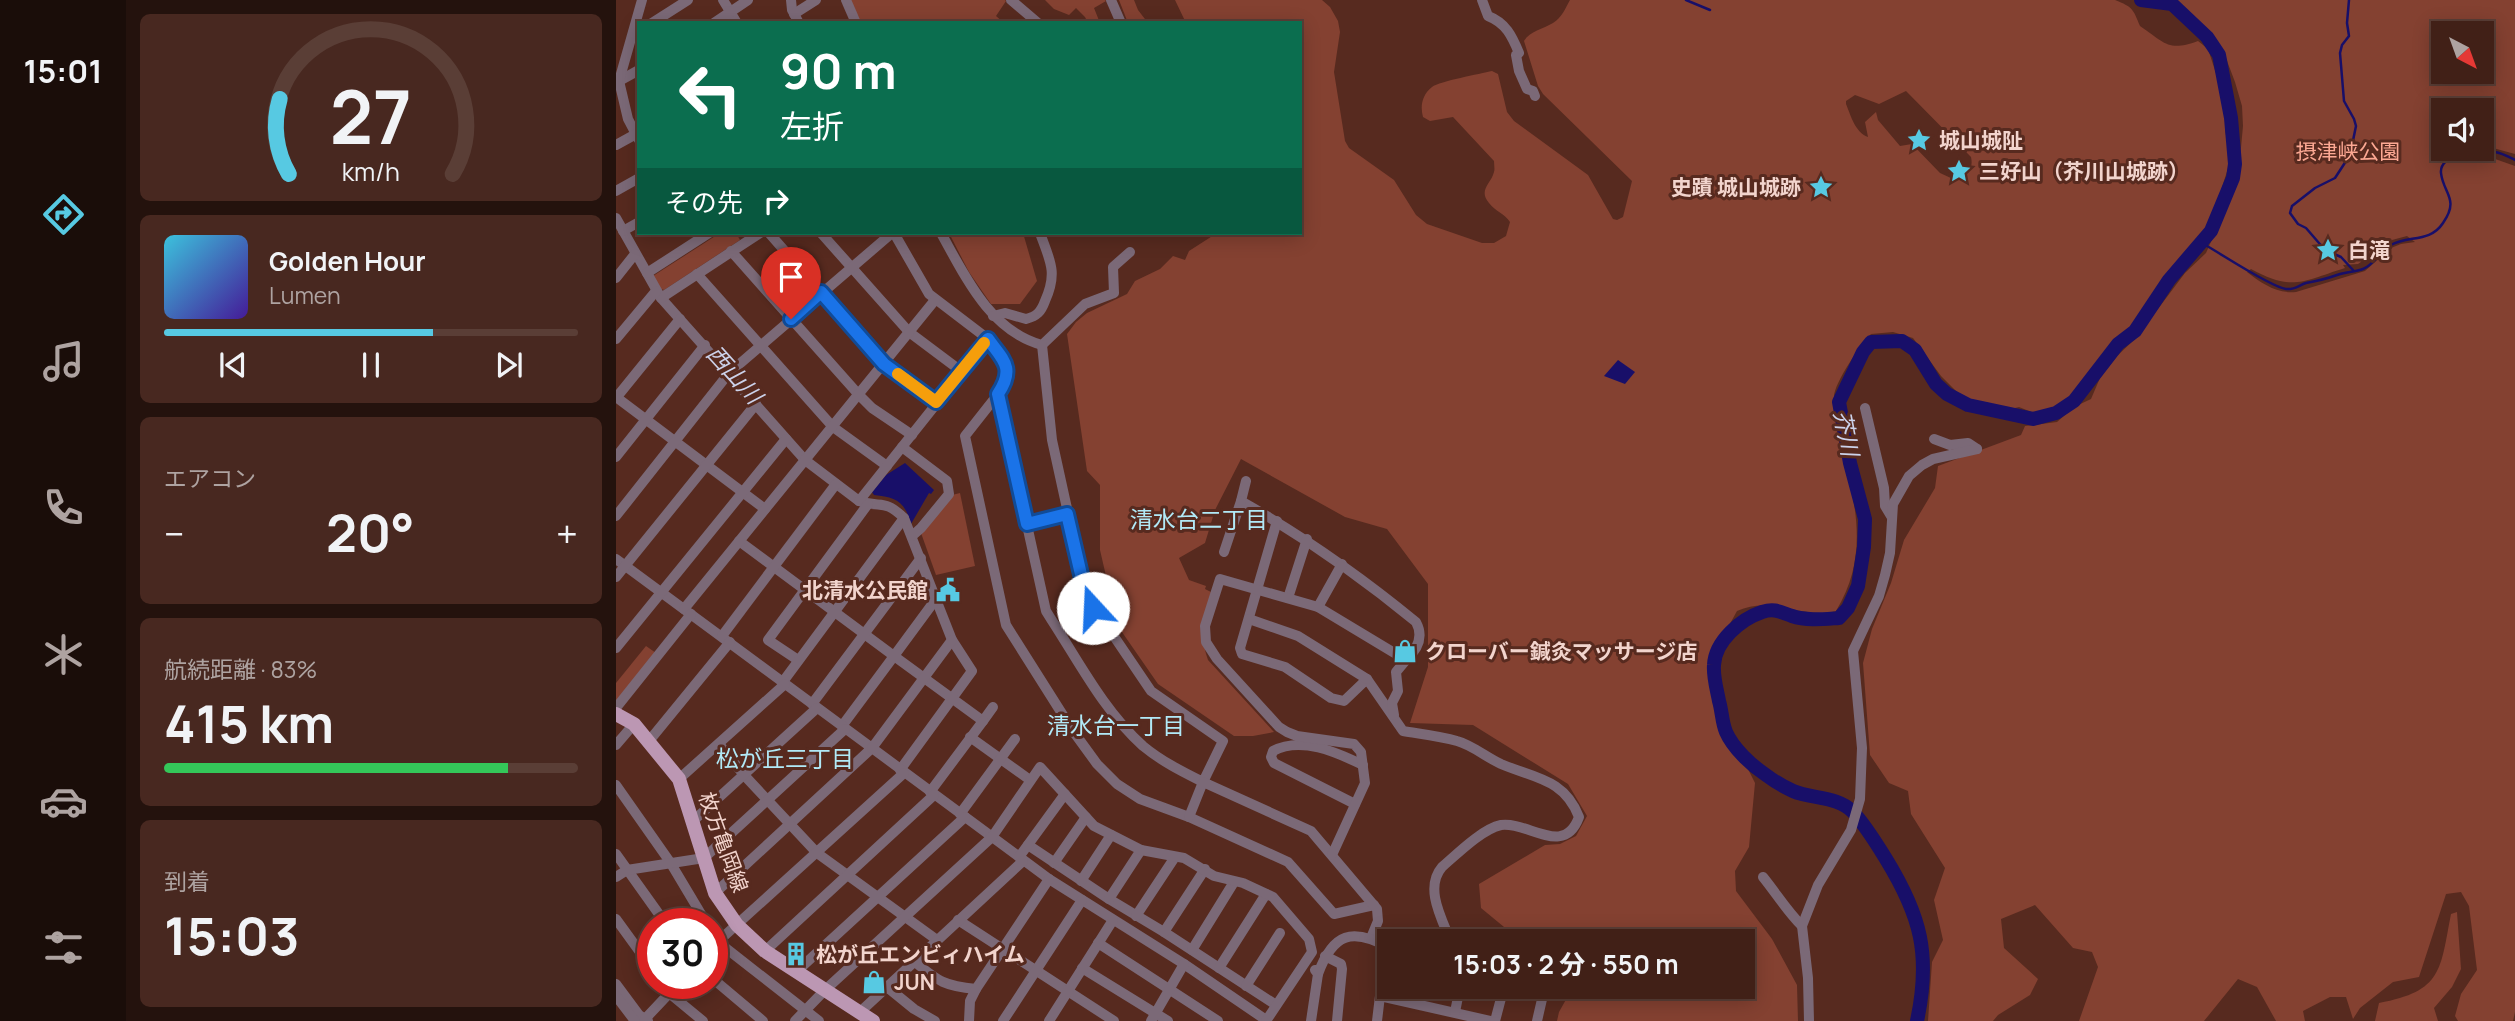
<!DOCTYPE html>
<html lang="ja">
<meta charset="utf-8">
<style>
:root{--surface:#412017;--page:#482820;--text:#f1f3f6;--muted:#aea3a1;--line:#5a3e36;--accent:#57c9e2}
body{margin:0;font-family:Manrope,"Noto Sans JP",sans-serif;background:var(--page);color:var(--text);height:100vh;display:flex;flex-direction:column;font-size:26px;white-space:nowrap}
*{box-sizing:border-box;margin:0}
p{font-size:23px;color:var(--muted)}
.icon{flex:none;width:38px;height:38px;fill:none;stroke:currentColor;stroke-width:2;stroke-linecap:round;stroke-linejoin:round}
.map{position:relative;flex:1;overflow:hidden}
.side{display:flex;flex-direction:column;gap:14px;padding:14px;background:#24120d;width:490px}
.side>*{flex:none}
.hud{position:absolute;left:21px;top:21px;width:665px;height:214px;border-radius:0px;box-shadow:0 4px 18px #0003,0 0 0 2px var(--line);background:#0b6e4f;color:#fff;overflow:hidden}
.needle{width:46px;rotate:139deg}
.fabs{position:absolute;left:1815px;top:21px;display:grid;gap:14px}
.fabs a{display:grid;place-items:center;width:63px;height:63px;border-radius:0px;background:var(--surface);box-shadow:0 4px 18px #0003,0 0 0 2px var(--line);font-size:35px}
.speed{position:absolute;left:21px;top:908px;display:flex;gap:14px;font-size:35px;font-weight:700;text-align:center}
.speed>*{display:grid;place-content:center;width:91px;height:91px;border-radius:50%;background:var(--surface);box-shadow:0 4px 18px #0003,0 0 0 2px var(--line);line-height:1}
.speed .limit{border:10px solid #d22;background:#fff;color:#111}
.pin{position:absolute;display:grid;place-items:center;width:60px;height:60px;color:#fff;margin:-72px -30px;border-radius:50% 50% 50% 0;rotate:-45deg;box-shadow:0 0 7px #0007}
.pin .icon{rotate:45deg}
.me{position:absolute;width:77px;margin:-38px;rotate:340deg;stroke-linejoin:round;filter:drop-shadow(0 0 5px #0008)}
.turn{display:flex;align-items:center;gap:24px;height:147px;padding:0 28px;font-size:32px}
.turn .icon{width:91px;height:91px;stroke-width:2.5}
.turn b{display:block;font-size:49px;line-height:60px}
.then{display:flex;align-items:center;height:66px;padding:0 28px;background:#0003;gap:14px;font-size:26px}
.big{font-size:52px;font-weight:700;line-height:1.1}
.side .card{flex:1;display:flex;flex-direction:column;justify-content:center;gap:10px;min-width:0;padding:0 24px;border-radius:10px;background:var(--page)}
.side .dial{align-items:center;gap:0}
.dial svg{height:182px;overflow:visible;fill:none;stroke:var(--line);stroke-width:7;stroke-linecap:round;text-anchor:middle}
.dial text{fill:var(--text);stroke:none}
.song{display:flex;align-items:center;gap:21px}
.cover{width:84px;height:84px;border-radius:10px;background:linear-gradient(135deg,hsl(190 70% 55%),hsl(260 70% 35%))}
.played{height:7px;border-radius:4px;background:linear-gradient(90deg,var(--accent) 65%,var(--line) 65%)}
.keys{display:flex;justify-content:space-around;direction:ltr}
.heat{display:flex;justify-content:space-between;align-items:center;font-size:38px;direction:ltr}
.charge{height:10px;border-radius:5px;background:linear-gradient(90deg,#34c759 83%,var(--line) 0)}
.trip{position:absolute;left:761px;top:929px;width:378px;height:70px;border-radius:0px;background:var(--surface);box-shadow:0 4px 18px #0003,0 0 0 2px var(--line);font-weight:700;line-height:70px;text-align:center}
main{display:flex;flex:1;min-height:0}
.menu{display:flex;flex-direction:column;width:126px;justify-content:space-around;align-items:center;background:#1a0d09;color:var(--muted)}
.menu .icon{width:49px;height:49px}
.menu .active{color:var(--accent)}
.menu b{font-size:32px;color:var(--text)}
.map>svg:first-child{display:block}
.green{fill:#844131;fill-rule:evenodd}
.water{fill:#180f69}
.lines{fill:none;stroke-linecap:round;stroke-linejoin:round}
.stream{stroke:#180f69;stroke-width:2.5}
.river{stroke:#180f69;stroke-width:14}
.minor{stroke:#7b6977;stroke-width:10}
.major{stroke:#bc97b3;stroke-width:14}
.route-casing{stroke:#114b97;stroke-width:18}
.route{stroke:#1a73e8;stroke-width:12}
.slow{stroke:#f59e0b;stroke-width:12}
.labels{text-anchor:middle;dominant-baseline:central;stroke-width:6;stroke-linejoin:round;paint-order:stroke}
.poi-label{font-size:21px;font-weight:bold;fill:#f2d4cd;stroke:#572a1f;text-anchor:start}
.park-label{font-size:21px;fill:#fca893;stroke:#572a1f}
.street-label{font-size:21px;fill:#f2d4cd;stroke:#572a1f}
.water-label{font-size:23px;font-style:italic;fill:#ccd2ea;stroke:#572a1f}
.neighbourhood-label{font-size:23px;fill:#b1e9f7;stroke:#572a1f}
</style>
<main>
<nav class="menu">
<b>15:01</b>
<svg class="icon active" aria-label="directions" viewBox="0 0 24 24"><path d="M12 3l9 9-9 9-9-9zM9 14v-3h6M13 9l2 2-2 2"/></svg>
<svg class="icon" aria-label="music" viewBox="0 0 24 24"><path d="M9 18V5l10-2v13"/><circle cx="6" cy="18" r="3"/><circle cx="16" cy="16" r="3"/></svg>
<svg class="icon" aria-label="phone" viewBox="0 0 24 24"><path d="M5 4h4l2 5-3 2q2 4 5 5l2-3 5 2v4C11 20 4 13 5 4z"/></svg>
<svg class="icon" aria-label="climate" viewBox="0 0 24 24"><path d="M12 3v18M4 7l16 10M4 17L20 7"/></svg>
<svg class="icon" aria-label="car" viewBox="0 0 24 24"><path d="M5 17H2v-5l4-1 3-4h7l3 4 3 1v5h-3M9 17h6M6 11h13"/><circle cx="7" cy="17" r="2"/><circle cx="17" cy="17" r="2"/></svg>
<svg class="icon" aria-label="filters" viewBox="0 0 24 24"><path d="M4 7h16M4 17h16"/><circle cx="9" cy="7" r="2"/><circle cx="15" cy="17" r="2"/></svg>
</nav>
<section class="side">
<div class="card dial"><svg viewBox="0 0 100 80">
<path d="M14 69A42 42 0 1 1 86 69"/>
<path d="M14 69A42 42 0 0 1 10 36" stroke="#57c9e2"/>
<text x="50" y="56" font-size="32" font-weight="700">27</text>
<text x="50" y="72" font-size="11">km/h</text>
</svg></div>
<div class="card">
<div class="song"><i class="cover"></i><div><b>Golden Hour</b><p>Lumen</p></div></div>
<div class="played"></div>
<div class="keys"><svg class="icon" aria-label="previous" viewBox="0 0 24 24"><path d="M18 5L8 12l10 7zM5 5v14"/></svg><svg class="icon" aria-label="pause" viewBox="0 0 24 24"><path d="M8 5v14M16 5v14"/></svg><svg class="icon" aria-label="next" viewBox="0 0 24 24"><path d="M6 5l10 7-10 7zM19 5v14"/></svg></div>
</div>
<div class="card"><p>エアコン</p>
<div class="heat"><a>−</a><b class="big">20°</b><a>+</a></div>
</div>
<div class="card"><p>航続距離 · 83%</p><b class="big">415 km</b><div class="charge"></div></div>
<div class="card"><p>到着</p><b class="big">15:03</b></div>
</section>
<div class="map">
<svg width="1899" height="1021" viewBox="0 0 1899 1021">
<rect width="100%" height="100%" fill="#572a1f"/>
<!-- green -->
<g class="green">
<path d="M234,0H389L390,1L380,16L388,23H244Z"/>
<path d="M429,0H489L490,1L478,8L484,23H472L469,17L460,8L453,15L438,9Z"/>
<path d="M503,0H518L522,10L532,23H512Z"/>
<path d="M559,0H706L714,7L722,21L724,32L718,72L729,141L733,148L778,180L800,215L811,224L866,243H878L890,236L894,222C889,214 879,211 873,203C862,190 875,184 878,172C879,169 878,165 878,161L837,117L814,121L807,117C804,106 806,95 816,87C824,81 864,74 876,71L882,74L891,112L898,121L972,175L997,219L1001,220L1007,217L1016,181L927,94L922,86L908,41C914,31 927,29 937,23C946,17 949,9 954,0H1499C1517,7 1517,9 1524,26C1549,43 1552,52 1582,41L1592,49L1610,104L1612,119L1609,129L1614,162L1594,225L1549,280L1521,322L1491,353L1471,381L1446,405L1424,413H1418L1403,407L1395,409L1367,406L1347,398L1325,376L1297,338L1277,332L1255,334C1245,344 1218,383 1218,397C1217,413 1223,430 1226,445C1239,504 1254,555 1220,611C1187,620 1156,595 1121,611L1094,660L1093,685L1108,740L1130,765L1139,783L1133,847L1119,871L1120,891L1156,939L1181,985L1182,1021H941L943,1012L957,987H1127V942L905,941L865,908L863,884L929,845L944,844L960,836L971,816L952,784L857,725L794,723L812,667V584L771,529L729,517L625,459L599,510L589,543L563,558L573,580L590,586L589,589L595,592C590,615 583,637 592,660L658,732L637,736H618L542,684L499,622L508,604L490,576L484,550V485L471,471L451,334L460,322L471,313L511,294L519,281L544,269L557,256L569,260L573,251L601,233H684V23H570ZM1290,91L1355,157C1358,171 1350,176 1337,179L1324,173L1296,144L1284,146L1262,120L1260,112L1249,122L1252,137C1239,132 1235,116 1230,104V101L1239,95L1263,104Z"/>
<path d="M1557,0H1899V154L1866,145V110H1827V149H1860L1859,154H1865L1899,166V1012L1897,1021H1842L1839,1016L1845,994L1861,970L1853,906L1845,892L1830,894L1803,977L1777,982L1744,1008L1737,1019L1730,997H1714L1687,1011L1689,1021H1660L1641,987L1622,979L1588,1021H1463L1482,967L1476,952L1457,948L1419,905L1385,919L1388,948L1422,979L1414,995L1382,1015L1377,1021H1312L1316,962L1327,940L1318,900L1329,868L1295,814L1292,791L1273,783L1254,755L1247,663L1256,629L1275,583L1288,540L1319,488L1322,466L1405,435L1409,426L1441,422L1458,407L1475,399L1484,378L1501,356L1520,338L1569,273L1590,253L1622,180L1627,126L1626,106L1619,82L1608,53L1595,35ZM1827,33H1866V72H1827ZM1791,236L1799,242L1785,244L1775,248L1749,271L1680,292C1661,294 1645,283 1631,272L1635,269C1677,292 1687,281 1729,268L1727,265L1742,264L1776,240Z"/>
<path d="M104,233H120L124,240L48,290L45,289L37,276Z"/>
<path d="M333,233H407L421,281L404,304H375L353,272Z"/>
<path d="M344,493L359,566L320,575L305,533L336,495Z"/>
<path d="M30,646L40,653L0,702V683Z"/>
<path d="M1841,912L1845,969L1836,987L1818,1008L1822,1021H1759L1763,1003C1827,991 1824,970 1835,914Z"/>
</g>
<!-- water -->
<g class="water">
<path d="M1002,360L1019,372L1009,384L988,376Z"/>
<path d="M289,463L318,490L315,494L313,493L295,524C289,501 279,497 258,495L256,492L270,475Z"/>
</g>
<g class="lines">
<!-- stream -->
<g class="stream">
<path d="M1070,0L1094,10"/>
<path d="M1733,0L1731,23L1733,36L1726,45L1724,53L1728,101L1738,119L1740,126L1734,155L1719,178L1699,188L1676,206L1674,213L1682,224L1690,228L1709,250L1725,257L1737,270"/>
<path d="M1587,239L1591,246C1607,255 1655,287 1670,289C1679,290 1683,285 1690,283C1701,281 1710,279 1721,275C1729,272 1739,272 1747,269C1758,265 1764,251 1775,245C1792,235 1814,243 1827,223C1844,199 1827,193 1825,173C1823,153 1866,149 1879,152C1886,153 1893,157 1899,160"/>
</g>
<!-- river -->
<path class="river" d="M1301,1021C1315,955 1305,916 1270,859C1260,843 1250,826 1237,812C1222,796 1195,799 1177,791C1168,787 1158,781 1150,775C1135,765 1117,748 1110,732C1106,723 1106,711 1103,701C1101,690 1097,677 1098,665C1099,641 1125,619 1146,612C1159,608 1164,612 1176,616C1191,621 1208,619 1223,618L1232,608L1242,586L1248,547L1249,519L1234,463L1223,402L1247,352L1255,342L1286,341L1299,350L1320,384L1331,394L1352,405L1417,419L1440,413L1458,401L1502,344L1519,331L1553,280L1595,231L1617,178L1619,164L1615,118L1603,55L1591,37L1556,4L1525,0"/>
<!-- minor -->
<g class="minor">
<path d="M107,0L121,23"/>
<path d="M175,0L176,10L183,23"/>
<path d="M230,0L240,23"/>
<path d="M395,0L422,23"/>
<path d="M495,0L505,23"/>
<path d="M866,0L872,16C890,23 896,36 903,53L900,55L903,71L911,89L917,91L919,96"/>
<path d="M178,14L200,0"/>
<path d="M36,23L72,0"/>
<path d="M98,23L132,0"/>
<path d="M3,81L23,70"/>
<path d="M23,140L12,119L3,81L26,0"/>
<path d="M0,145L20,134"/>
<path d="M0,191L23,178"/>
<path d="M0,218L45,298L189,460L243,501C266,509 267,498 288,518L336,640L356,671L284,770"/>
<path d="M7,231L23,222"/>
<path d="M153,233L268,364L320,403"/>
<path d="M205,233L293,332L345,371"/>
<path d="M278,233L313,294L372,339L389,361L390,378L386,389L349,436L390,625L457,731L481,764L501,784L524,799L573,817L672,862L718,914L758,905"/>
<path d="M325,233C349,276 374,331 426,345L469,304L498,293L497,267L514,252"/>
<path d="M115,251L243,395L256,408L296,435"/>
<path d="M31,273L93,233"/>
<path d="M81,274L217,427L271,466"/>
<path d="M0,278L19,254"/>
<path d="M45,298L144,233"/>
<path d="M377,316L389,313L410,319C421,316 425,312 429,301C442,272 434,261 424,233"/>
<path d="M0,339L40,291"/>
<path d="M382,394L430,611L435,619C463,662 488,711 527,746C545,761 567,772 587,782L607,741L535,691L470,595L436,440L426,345"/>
<path d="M0,397L149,509"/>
<path d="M0,398L64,319"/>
<path d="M1249,408L1268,488L1269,506L1275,516"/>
<path d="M1318,439L1334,445L1352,443L1361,449"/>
<path d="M286,447L331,481L333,494L305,528L296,536"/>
<path d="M0,457L89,345"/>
<path d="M630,481L625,501C687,536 744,576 800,622C808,637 801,650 790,660"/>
<path d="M243,501L372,339"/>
<path d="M0,516L113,373L276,233"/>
<path d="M661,521L624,648L626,654L669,667L715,698L728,701L751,679L787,731C805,734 824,736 841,741C856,745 870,757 885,764C917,778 948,778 963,817C948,858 912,821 885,825C866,829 841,854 826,867C808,888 826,919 835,942"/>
<path d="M411,524L451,515"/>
<path d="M123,541L278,656L226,726"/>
<path d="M608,552L625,501"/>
<path d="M0,559L256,748L99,893"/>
<path d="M0,577L140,404"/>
<path d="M672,598L691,539"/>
<path d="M320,599L278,656L367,721L377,707"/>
<path d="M702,607L726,564"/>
<path d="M68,609L319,300"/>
<path d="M633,619L682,636L751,679"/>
<path d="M106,636L220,484"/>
<path d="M336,640L256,748L433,879L568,964L650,1020"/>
<path d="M0,648L170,439"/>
<path d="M182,660L152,640L252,504"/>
<path d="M166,683L288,518"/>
<path d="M196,704L305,558"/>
<path d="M0,708L75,614"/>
<path d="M354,737L414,780"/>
<path d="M33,741L114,642"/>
<path d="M103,744L128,775L201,853L321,940"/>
<path d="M0,745L18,724"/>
<path d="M63,779L169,684"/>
<path d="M0,785L54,862L91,924"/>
<path d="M314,792L367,721"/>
<path d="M739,804L658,763L655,757L657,751C685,736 720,752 747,765"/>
<path d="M344,814L399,739"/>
<path d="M573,817L587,782L695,831L761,909L762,921L755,938"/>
<path d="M77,821L201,708"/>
<path d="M412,845L493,899L548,932L660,1005"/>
<path d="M0,854L50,924"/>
<path d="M716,855L749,783L745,752L738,744L681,736L671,732L663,727L601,659L590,642L589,626L604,579L702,607L790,660L780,672L782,691L776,703L778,715"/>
<path d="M403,857L449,794"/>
<path d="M438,863L470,817"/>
<path d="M0,877L11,870L88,858L229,729"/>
<path d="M1147,877C1160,893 1171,911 1186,926"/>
<path d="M465,881L495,835"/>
<path d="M493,899L525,850"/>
<path d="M520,916L559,857"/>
<path d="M0,919L37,970"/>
<path d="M342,920L498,1021"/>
<path d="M548,932L589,869"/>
<path d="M96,933L102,942L203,1021"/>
<path d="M482,943L602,1021"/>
<path d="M96,947L288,773"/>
<path d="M576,950L618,882"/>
<path d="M149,951L318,795"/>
<path d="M709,956L725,964L726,969L721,1021"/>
<path d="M299,962C323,982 329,986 360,989"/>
<path d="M466,968L552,1021"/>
<path d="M603,968L650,894"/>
<path d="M180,972L349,817"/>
<path d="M702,974C717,933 736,927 774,948"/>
<path d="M96,978L147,1021"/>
<path d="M0,984L23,1015L32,1021"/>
<path d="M46,984L53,993L87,1021"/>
<path d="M630,986L664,933"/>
<path d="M271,987L298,1009L319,1021"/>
<path d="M917,987L927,995L921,1021"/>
<path d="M0,996L19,1021"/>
<path d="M764,996L874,1021"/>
<path d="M244,1012L407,861"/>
<path d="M839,1012L844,987"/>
<path d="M29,1019L62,984"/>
<path d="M179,1021L209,990L376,837L424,767L478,826L525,850L568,858L598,876L627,883L657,897L693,939L696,952L650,1021"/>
<path d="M353,1021L354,1001L360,989L433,879"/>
<path d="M387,1021L466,900"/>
<path d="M433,1021L497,920"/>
<path d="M535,1021L568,964"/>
<path d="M695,1021L702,974L699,970"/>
<path d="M761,1021L770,946"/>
<path d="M879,1021L888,987"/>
<path d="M1193,1021L1192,978L1186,926L1202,885L1235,830L1244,799L1246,748L1237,651L1263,596L1269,575L1274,553L1277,504L1293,476L1306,465L1317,459L1361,449"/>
</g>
<!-- major -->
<path class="major" d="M0,714L18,724L63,779L99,893L121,925L149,951L257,1021"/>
</g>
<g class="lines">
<!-- route casing -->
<g class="route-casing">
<path id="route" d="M175,319L205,292L268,364L320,402L372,339C386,359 400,367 382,394L411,524L451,514L470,596L477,608"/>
</g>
<!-- route -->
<use href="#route" class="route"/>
<!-- slow -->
<path class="slow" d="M282,374L320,402L368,343"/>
</g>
<!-- icons -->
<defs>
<g id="sight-bare" transform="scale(1.89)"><path d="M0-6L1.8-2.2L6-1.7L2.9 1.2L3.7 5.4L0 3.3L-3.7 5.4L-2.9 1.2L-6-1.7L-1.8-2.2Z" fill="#57c9e2" stroke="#572a1f" stroke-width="2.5" paint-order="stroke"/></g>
<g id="civic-bare" transform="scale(1.89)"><path d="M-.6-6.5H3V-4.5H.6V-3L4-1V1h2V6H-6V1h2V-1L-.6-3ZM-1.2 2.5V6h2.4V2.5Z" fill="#57c9e2" stroke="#572a1f" stroke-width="2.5" paint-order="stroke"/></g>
<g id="shop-bare" transform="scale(1.89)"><path d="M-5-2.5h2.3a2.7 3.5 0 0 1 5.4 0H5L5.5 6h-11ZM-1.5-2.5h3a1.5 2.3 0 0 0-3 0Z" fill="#57c9e2" stroke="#572a1f" stroke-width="2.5" paint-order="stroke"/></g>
<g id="building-bare" transform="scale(1.89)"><path d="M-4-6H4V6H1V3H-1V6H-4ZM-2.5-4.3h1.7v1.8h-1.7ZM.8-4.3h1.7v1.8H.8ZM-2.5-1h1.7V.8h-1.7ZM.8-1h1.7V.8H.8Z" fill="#57c9e2" stroke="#572a1f" stroke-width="2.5" paint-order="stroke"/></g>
</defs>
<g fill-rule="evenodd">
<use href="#sight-bare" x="1303" y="140"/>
<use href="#sight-bare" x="1343" y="171"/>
<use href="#sight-bare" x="1205" y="187"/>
<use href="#sight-bare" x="1712" y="250"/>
<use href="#civic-bare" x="332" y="590"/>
<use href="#shop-bare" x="789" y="651"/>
<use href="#building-bare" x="180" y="954"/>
<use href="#shop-bare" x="258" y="982"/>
</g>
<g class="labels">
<!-- poi labels -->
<g class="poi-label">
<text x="1323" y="140">城山城阯</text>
<text x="1363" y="171">三好山（芥川山城跡）</text>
<text x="1185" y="187" text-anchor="end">史蹟 城山城跡</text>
<text x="1732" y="250">白滝</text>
<text x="312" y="590" text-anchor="end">北清水公民館</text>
<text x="809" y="651">クローバー鍼灸マッサージ店</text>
<text x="200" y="954">松が丘エンビィハイム</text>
<text x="278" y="982">JUN</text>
</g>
<!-- park labels -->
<g class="park-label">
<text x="1732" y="151">摂津峡公園</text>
</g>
<!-- street labels -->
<g class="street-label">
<text transform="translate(108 842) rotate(70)">枚方亀岡線</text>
</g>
<!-- water labels -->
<g class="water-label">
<text transform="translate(119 374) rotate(48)">西山川</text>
<text transform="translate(1231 433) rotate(79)">芥川</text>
</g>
<!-- neighbourhood labels -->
<g class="neighbourhood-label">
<text x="583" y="519">清水台二丁目</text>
<text x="500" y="725">清水台一丁目</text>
<text x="169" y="758">松が丘三丁目</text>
</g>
</g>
</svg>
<div class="fabs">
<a><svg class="needle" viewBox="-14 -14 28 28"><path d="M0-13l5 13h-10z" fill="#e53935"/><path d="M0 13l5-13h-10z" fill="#aea3a1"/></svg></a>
<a><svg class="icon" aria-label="sound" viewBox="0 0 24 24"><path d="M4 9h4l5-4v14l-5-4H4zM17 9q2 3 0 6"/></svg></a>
</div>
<div class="speed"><div class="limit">30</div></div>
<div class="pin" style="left:175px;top:319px;background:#d93025"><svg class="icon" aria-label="arrive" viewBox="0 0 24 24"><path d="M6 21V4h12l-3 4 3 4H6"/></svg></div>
<svg class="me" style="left:477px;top:608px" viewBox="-20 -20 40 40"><circle r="19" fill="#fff"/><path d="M0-13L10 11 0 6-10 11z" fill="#1a73e8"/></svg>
<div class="trip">15:03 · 2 分 · 550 m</div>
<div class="hud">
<div class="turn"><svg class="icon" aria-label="left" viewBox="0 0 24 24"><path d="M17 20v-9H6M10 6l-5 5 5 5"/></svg><div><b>90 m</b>左折</div></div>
<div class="then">その先<svg class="icon" aria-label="right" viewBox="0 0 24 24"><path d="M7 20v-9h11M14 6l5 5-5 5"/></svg></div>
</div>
</div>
</main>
